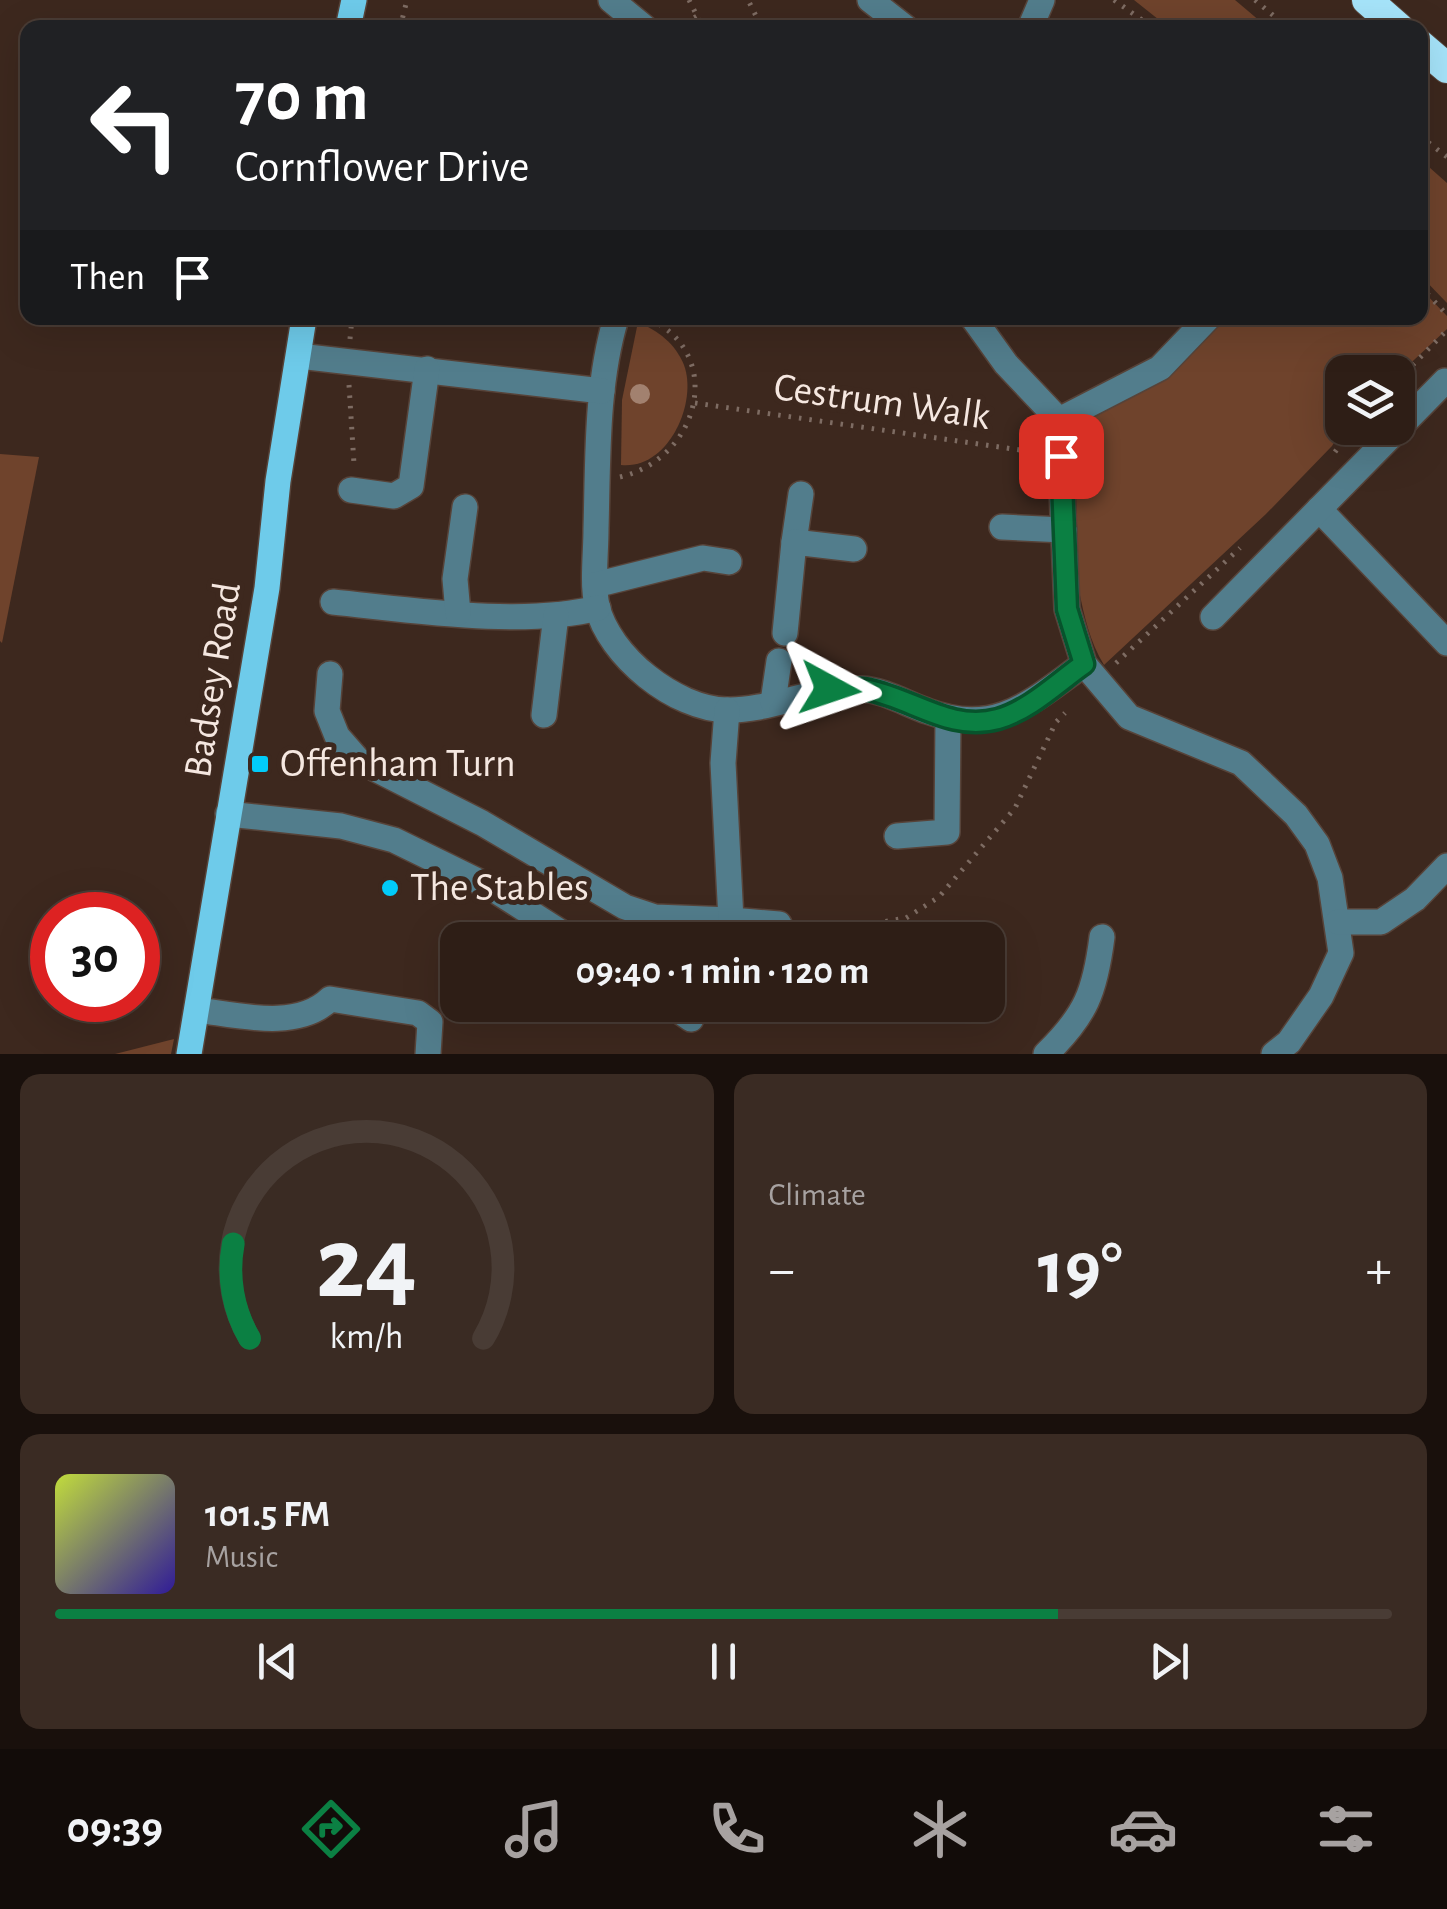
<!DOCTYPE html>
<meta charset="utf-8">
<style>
:root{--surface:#2e1e16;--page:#3a2b23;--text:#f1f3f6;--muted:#a7a2a1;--line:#493c35;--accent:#0b8043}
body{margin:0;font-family:"Alegreya Sans",sans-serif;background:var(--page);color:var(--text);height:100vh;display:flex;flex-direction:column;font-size:38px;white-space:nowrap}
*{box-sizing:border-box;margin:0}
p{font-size:32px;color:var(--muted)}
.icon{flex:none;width:55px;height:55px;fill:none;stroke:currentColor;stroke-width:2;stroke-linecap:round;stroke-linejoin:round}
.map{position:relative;height:1054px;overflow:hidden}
.sheet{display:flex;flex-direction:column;gap:20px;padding:20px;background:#19100c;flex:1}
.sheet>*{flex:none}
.hud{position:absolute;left:20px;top:20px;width:1408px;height:305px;border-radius:20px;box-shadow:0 10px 40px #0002,0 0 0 2px var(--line);background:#202124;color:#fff;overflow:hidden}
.fabs{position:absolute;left:1325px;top:355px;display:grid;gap:20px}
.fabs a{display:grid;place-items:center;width:90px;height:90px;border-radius:20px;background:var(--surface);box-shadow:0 10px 40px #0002,0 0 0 2px var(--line);font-size:50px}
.speed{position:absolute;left:30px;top:892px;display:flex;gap:20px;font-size:50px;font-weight:700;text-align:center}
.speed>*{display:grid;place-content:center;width:130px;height:130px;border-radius:50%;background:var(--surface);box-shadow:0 10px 40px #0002,0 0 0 2px var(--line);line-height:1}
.speed .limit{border:15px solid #d22;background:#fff;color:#111}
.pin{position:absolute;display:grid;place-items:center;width:85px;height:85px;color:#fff;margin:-42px;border-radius:20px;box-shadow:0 5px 15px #0006}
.me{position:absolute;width:110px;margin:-55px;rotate:95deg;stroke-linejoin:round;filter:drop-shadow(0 0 8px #0008)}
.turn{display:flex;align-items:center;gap:35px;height:210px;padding:0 50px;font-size:45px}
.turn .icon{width:130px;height:130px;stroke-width:2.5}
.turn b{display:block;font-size:70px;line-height:85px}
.then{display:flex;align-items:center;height:95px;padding:0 50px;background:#0003;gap:20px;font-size:38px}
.big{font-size:75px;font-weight:600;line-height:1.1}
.sheet .widget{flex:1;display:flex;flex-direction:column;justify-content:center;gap:15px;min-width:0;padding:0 35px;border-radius:20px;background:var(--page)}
.sheet .dial{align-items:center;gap:0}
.dial svg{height:260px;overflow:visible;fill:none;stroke:var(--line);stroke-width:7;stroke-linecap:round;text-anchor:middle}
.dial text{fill:var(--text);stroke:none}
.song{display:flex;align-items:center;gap:30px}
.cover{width:120px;height:120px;border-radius:15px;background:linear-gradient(135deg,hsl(70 70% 55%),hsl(250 70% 35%))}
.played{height:10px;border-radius:5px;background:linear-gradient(90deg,var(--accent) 75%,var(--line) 75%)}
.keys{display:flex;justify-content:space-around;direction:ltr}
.heat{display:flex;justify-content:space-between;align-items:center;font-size:55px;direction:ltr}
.sheet .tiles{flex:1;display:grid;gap:20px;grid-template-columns:1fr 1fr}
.widget:last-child{grid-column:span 2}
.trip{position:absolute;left:440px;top:922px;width:565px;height:100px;border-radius:20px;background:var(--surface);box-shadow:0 10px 40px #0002,0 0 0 2px var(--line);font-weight:600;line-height:100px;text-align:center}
.menu{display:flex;height:160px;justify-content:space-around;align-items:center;background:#120c09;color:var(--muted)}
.menu .icon{width:70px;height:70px}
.menu .on{color:var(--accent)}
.menu b{font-size:45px;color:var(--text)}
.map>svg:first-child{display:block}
.green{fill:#6f432c}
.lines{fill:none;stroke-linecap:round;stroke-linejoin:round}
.minor-casing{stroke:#574339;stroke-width:28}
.major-casing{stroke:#574339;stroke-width:28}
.highway-casing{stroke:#574339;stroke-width:32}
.path{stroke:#7e6c63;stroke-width:5;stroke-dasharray:2.5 8;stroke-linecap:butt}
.minor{stroke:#527d8c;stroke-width:25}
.major{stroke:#6ecbea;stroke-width:25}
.highway{stroke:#a6e4fa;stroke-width:30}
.tree{fill:#a2816f}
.route-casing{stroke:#07532c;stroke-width:25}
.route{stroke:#0b8043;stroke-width:18}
.poi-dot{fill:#01cbf9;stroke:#3d281e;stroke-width:4}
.labels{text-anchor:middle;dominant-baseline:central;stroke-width:10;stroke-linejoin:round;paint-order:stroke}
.street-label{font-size:40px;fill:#f5e7e0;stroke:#3d281e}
.poi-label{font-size:40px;fill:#f5e7e0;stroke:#3d281e;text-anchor:start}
</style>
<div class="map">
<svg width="1447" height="1054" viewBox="0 0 1447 1054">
<rect width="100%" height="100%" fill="#3d281e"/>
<!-- green -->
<g class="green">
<path d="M1134,0H1235L1267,27H1168Z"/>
<path d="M1420,159L1447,183V303L1420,275Z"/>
<path d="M1420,288L1447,316V329L1398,375V372H1342L1343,428L1332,446L1266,514L1104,665C1090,642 1084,616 1079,590L1074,423L1219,318H1420Z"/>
<path d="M638,322C658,331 675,343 684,365C698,403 668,470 621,465L622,400Z"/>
<path d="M0,454L39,457L2,643L0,641Z"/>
<path d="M174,1039L171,1054H115Z"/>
</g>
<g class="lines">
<!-- minor casing -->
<g class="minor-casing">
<g id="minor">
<path d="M611,0L645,28"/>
<path d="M870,0L906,28"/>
<path d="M1030,28L1042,0"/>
<path d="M616,318C596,385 598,459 596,529C596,554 592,582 597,606C609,656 675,709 727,710C770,711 814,687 862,689C883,690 907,704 927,711C996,737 1031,702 1084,664"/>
<path d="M973,318L1006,364L1059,420L1067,609L1084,664L1129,717L1241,763L1296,815L1317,844L1330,878L1341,953L1321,996L1289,1042L1274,1054"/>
<path d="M299,356L602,391"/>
<path d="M1059,420L1160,368L1208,318"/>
<path d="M351,490L394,496L411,486L427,369"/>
<path d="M1319,509L1447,643"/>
<path d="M1002,527L1064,530"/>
<path d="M794,542L801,494"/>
<path d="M595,585L703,558L729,562"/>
<path d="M333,602C412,610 522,627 598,608"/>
<path d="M458,613L455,579L465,507"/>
<path d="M1213,617L1445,381"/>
<path d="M785,633L794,542L854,549"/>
<path d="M330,674L327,711L337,736L358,760L482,823L625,907L655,917L731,920"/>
<path d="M773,702L779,661"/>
<path d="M727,710L723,763L731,920L779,924"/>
<path d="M544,715L556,615"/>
<path d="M228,814L341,826L394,840L490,887L573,940"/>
<path d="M897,836L947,832L948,719"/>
<path d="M1338,922H1381L1415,899L1447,866"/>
<path d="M671,1005L691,1019"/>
<path d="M197,1010C238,1015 297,1031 330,999L418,1013L430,1022L428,1054"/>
<path d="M1046,1054C1086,1015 1095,992 1102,937"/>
</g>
</g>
<!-- major casing -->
<g class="major-casing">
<g id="major">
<path d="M348,28L354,0"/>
<path d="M189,1054L267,588L278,481L304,318"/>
</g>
</g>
<!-- highway casing -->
<g class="highway-casing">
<g id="highway">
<path d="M1367,0L1399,28"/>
<path d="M1420,45L1447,68"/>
</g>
</g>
<!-- path -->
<g class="path">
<path d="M689,0L703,28"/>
<path d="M1114,0L1153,28"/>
<path d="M1255,0L1288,28"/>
<path d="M400,28L407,0"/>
<path d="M676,28L697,16"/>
<path d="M745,28L758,20L748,0"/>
<path d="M1420,136L1447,157"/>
<path d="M1420,286L1447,315"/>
<path d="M350,339L352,318"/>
<path d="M1398,380L1447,330"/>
<path d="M349,385L354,464"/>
<path d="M695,403L1034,452"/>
<path d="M1335,452L1352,428"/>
<path d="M620,477C701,458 726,352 647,318"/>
<path d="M1116,663L1240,548"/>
<path d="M802,925L851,927L906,918L939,897L1015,808L1056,722L1065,713"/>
</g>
<!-- minor -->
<use href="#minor" class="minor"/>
<!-- major -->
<use href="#major" class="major"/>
<!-- highway -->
<use href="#highway" class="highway"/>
</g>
<!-- trees -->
<circle class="tree" cx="640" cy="394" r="10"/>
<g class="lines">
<!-- route casing -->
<g class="route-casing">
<path id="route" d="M830,689C842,689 857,687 869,690C913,699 951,732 998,719C1030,710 1058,682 1084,664L1067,609L1061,456"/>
</g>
<!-- route -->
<use href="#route" class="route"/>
</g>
<!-- markers -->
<g class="poi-dot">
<rect x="250" y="754" width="20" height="20" rx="5"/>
<circle cx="390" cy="888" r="10"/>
</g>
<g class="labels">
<!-- street labels -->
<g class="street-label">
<text transform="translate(882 402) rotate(8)">Cestrum Walk</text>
<text transform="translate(213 680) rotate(-81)">Badsey Road</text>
</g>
<!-- poi labels -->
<g class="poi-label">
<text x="280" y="764">Offenham Turn</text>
<text x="410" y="888">The Stables</text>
</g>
</g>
</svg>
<div class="fabs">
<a><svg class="icon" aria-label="layers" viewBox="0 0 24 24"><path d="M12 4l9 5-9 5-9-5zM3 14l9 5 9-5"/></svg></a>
</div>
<div class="speed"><div class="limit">30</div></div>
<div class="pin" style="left:1061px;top:456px;background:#d93025"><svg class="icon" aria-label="arrive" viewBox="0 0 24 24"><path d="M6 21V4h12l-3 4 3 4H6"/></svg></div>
<svg class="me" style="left:830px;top:689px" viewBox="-20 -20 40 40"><path d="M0-17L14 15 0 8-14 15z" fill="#0b8043" stroke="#fff" stroke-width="4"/></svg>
<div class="trip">09:40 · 1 min · 120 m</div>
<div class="hud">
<div class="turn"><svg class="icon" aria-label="left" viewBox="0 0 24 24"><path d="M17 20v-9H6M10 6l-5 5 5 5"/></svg><div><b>70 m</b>Cornflower Drive</div></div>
<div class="then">Then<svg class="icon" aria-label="arrive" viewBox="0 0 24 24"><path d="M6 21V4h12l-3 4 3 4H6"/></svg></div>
</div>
</div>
<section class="sheet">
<div class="tiles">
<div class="widget dial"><svg viewBox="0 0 100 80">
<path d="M14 69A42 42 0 1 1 86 69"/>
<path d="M14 69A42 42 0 0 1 9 40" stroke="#0b8043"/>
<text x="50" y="56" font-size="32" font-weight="700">24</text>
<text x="50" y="72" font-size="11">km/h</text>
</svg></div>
<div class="widget"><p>Climate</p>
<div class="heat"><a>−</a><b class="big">19°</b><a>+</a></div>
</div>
<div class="widget">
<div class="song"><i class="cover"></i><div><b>101.5 FM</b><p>Music</p></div></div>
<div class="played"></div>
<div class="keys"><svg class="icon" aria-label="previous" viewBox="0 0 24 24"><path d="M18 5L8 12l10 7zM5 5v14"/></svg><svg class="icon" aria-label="pause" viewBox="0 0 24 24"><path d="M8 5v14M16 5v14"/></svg><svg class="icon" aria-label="next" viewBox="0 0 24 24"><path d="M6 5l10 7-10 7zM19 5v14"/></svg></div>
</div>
</div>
</section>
<nav class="menu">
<b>09:39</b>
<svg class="icon on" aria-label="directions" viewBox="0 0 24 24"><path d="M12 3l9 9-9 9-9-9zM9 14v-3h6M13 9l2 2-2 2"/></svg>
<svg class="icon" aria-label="music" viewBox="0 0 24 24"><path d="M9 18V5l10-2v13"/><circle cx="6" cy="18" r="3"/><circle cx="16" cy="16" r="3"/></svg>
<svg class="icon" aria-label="phone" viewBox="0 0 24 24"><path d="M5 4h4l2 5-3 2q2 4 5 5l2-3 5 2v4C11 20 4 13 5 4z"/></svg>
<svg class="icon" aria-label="climate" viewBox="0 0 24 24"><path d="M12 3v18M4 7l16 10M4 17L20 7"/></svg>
<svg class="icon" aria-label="car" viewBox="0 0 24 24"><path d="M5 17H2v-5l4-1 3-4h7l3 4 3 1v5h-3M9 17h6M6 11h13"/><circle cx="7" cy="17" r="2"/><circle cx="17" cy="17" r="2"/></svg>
<svg class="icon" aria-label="filters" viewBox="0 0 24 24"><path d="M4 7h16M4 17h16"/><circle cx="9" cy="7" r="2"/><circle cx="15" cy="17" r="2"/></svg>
</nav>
